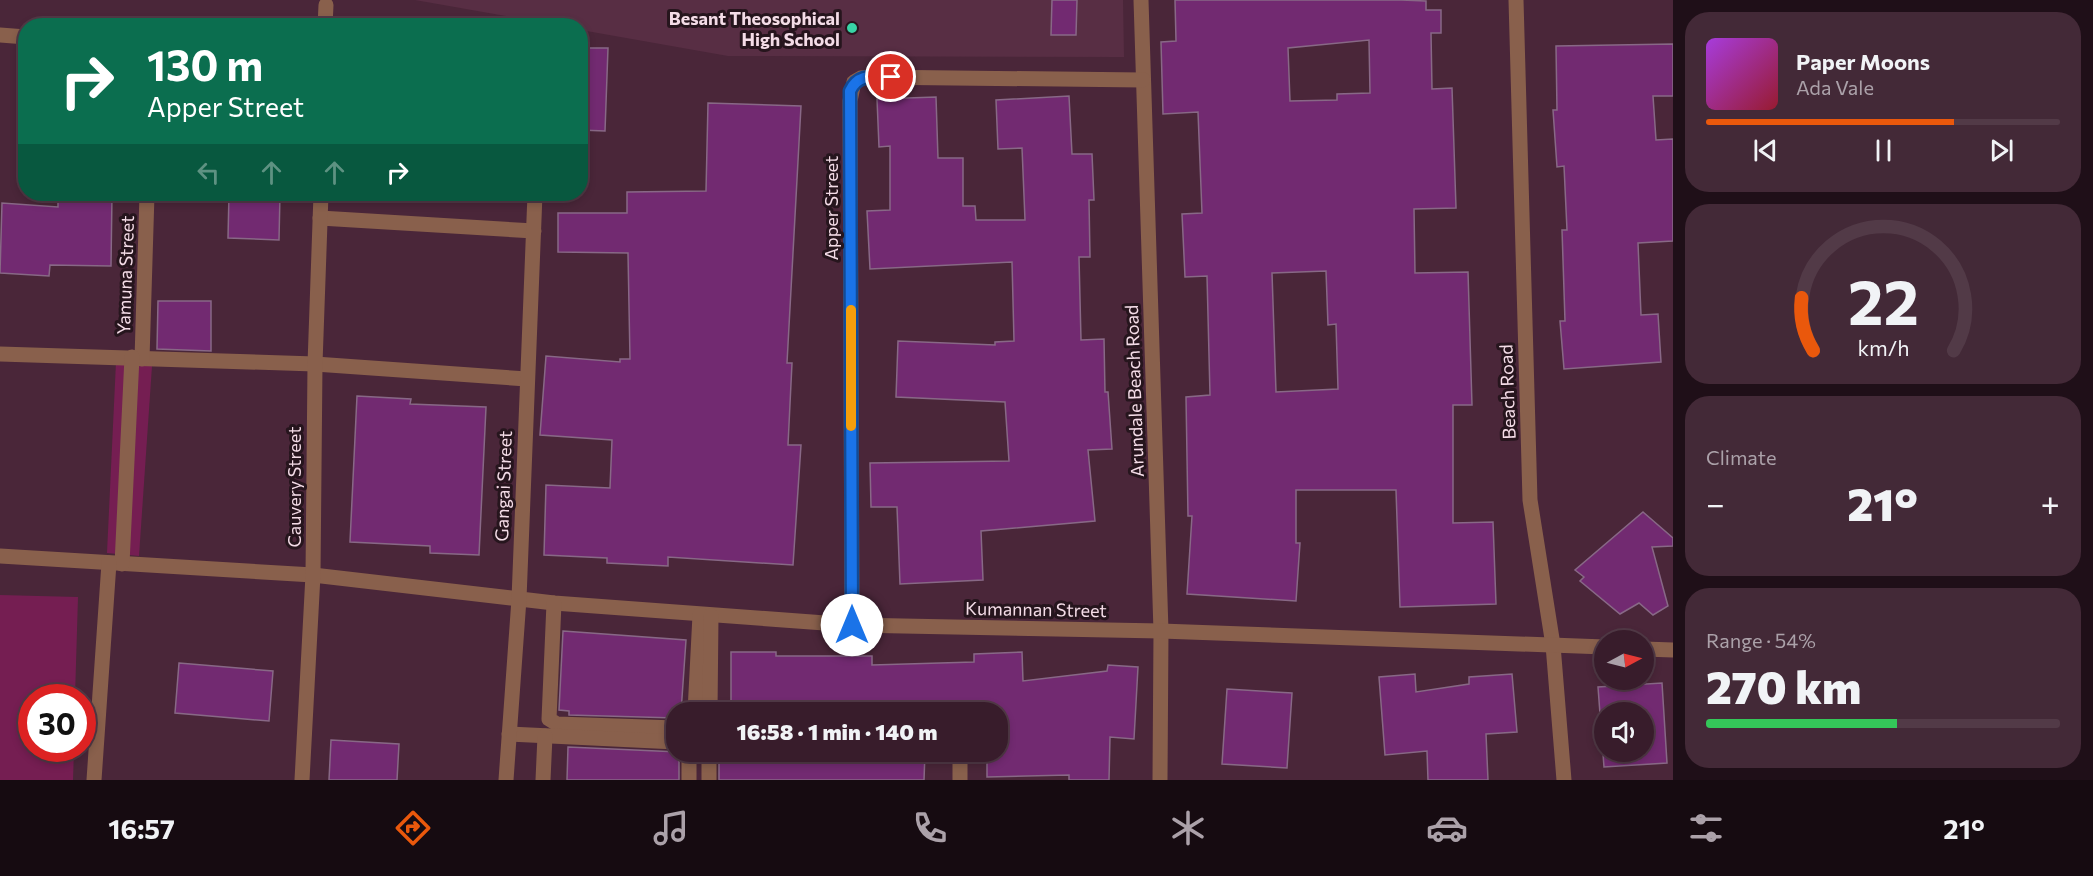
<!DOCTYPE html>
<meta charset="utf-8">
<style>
:root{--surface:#381c2b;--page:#432937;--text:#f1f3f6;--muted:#aba1a9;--line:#523a47;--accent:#ea580c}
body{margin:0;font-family:Commissioner,sans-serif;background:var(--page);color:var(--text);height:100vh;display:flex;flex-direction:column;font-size:22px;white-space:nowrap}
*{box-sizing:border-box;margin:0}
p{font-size:20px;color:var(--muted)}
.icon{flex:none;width:33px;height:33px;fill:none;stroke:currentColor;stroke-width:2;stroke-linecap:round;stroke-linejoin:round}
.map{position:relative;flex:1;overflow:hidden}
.details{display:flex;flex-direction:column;gap:12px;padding:12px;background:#1f0f18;width:420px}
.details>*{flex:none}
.hud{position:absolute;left:18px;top:18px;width:570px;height:183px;border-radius:24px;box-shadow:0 3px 9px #0003,0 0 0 2px var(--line);background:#0b6e4f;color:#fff;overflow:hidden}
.needle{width:39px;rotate:83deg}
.controls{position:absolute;left:1594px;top:630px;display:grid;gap:12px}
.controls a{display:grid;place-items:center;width:60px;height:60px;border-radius:50%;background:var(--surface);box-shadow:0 3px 9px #0003,0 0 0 2px var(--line);font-size:30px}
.speed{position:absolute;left:18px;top:684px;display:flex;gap:12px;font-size:30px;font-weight:700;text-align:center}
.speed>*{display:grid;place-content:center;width:78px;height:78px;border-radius:50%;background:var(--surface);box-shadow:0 3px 9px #0003,0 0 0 2px var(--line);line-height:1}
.speed .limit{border:9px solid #d22;background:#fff;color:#111}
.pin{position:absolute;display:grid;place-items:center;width:51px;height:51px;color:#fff;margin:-26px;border:3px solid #fff;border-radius:50%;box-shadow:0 2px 6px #0007}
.me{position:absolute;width:66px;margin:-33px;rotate:0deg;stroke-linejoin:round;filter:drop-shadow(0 0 4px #0008)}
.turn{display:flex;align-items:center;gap:21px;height:126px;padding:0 30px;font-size:27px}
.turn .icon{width:78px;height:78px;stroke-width:2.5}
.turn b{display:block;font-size:42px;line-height:51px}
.lanes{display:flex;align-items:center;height:57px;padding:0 30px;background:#0003;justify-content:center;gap:30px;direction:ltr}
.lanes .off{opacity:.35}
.big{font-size:45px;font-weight:800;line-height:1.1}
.details .card{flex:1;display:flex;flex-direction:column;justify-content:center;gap:9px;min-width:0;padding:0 21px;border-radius:24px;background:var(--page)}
.details .dial{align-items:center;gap:0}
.dial svg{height:156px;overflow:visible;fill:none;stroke:var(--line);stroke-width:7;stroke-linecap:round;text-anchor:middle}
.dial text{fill:var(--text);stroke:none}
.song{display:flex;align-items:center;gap:18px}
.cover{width:72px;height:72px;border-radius:9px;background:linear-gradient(135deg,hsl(280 70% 55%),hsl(350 70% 35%))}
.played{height:6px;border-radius:3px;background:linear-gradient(90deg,var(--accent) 70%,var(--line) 70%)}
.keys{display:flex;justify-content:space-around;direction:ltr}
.heat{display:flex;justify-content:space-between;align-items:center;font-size:33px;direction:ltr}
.charge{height:9px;border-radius:4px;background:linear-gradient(90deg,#34c759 54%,var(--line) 0)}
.trip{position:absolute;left:666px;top:702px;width:342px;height:60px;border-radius:24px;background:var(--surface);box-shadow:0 3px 9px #0003,0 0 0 2px var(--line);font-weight:800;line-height:60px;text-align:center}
.dock{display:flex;height:96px;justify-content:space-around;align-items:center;background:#160b11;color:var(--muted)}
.dock .icon{width:42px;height:42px}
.dock .active{color:var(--accent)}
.dock b{font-size:27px;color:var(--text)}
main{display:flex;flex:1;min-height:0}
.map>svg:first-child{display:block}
.built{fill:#582e44}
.green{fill:#751e52}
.building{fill:#722a71;stroke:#886886;stroke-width:1.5;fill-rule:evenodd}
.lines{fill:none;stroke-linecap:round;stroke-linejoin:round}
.street{stroke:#89604c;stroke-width:15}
.route-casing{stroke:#114b97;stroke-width:15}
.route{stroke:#1a73e8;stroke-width:10}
.slow{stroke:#f59e0b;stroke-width:10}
.poi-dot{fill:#38d4a6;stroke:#26151d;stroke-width:2}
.labels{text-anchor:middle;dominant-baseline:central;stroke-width:6;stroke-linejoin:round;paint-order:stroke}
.poi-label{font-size:18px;font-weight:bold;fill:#f4dce7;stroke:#26151d;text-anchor:end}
.street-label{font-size:18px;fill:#f4dce7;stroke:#26151d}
</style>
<main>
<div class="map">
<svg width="1673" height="780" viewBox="0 0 1673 780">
<rect width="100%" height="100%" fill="#4a2639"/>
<!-- built -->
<path class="built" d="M415,0H1123L1124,57L728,56L581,30L580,26L557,25Z"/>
<!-- green -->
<g class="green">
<path d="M116,362L152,366L139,556L107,553Z"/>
<path d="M0,595L78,597L75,697L32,698V748L74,749L73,780H0Z"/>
</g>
<!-- building -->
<g class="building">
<path d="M1052,0H1077L1076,35H1051Z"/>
<path d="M1175,0H1401L1426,1V10H1441V33H1431L1432,89L1452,88L1456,208L1414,209L1415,273L1468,272L1472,405H1453V523L1493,522L1496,604L1400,607L1396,490H1296V543H1300L1296,601L1187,594L1192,516H1188L1186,397L1210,395L1207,276L1185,277L1182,214L1202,213L1198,112L1163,114L1161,42L1176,41ZM1369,40L1370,93L1337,94V100L1290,101L1288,48ZM1326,271L1328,325L1336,324L1338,389L1276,392L1272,273Z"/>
<path d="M1673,44V96H1653L1656,140L1673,139V241L1638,243L1641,315L1658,314L1661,362L1564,369L1560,321H1565L1562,230H1567L1564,166L1557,167L1553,110H1557L1556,46Z"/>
<path d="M580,48H608L605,131L580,130Z"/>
<path d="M1069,96L1072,154H1092L1094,200H1089L1090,257H1079L1081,340L1104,339L1105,392H1108L1112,449L1088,450L1095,521L981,531L983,580L900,584L897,507H871L870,463L1009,461L1005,402L896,397L898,341L995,345V342L1014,341L1012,262L870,269L867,211L890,210V146L879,147L877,99L936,97L938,158H963V206H975L976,220H1025L1022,148L998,149L996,100Z"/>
<path d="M708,103L801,106L787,363H792L788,445H801L793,565L668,557V566L607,563V558L544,555L546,485L610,488L612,440L540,435L546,356L620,362V359H630L628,253L558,252V213H627V192L706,191Z"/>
<path d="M58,194H112L111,266L50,265L49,276L0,273L2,203L58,207Z"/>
<path d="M229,194H280L279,240L228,238Z"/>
<path d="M158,301H211V351L157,349Z"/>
<path d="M357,396L411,399L410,404L486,407L479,555L430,553V546L350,542Z"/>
<path d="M1643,512L1673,538V546L1652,547L1668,606L1653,615L1639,603L1620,614L1580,581L1584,577L1575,570Z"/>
<path d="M563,631L686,640L681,712H676V718L569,715V711L559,710Z"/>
<path d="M731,652H776V656H872V665L974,662V654L1022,652L1023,681L1107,671L1108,665L1138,667L1134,739L1110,737L1109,780H1069V775L987,777V752H998V708L940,712H731Z"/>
<path d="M179,663L273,671L269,721L175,713Z"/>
<path d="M1415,674L1416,692L1469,684V677L1512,674L1517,732L1486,734L1488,780H1428L1427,751L1385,755L1379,677Z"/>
<path d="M1662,683L1667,763L1604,767L1598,687ZM1605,712H1644V752H1605Z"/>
<path d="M1227,689L1292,693L1287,768L1222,764Z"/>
<path d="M331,740L399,744L397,780H329Z"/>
<path d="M568,747L679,752V780H567Z"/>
<path d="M719,752H925L924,780H719Z"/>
</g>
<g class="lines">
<!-- street -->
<g class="street">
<path d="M1141,0L1161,631L1160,780"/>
<path d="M1516,0L1530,500L1553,645L1564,780"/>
<path d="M325,26L326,5"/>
<path d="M0,35L26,37"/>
<path d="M320,218L534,231"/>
<path d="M0,354L315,364L527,379"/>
<path d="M142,359L147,194"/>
<path d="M0,556L313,575L554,603L852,625L1161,631L1605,647"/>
<path d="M122,564L132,357"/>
<path d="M554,603L549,719L557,724L676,728"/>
<path d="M852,625L850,101L854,82L861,78L869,77L1143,80"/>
<path d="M1644,649L1673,650"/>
<path d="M695,712L700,615"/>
<path d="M710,712L711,616"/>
<path d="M509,734L676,742"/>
<path d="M689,752V780"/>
<path d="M94,780L109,563"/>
<path d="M302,780L313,575L315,364L321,194"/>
<path d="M506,780L519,599L535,194"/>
<path d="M543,780L545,736"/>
<path d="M709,780V752"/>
<path d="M960,780V760"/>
</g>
</g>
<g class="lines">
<!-- route casing -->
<g class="route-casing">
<path id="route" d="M852,625L850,91C858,73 874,77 891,77"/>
</g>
<!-- route -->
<use href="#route" class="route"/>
<!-- slow -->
<path class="slow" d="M851,310V426"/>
</g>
<!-- markers -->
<circle class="poi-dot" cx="852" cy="28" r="6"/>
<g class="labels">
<!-- poi labels -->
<g class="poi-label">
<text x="840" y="18">Besant Theosophical<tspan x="840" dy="21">High School</tspan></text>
</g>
<!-- street labels -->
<g class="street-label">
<text transform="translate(831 208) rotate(-90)">Apper Street</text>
<text transform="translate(125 275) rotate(-88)">Yamuna Street</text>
<text transform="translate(1134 391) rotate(-92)">Arundale Beach Road</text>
<text transform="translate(1507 392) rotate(-92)">Beach Road</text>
<text transform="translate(503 486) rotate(-88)">Gangai Street</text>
<text transform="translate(294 487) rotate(-90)">Cauvery Street</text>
<text transform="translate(1036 609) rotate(1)">Kumannan Street</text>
</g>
</g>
</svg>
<div class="controls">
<a><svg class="needle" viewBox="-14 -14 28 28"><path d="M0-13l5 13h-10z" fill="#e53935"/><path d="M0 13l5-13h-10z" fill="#aba1a9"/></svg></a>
<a><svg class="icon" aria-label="sound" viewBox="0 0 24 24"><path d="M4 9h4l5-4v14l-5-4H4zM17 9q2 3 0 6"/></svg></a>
</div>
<div class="speed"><div class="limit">30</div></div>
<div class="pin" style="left:891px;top:77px;background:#d93025"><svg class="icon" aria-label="arrive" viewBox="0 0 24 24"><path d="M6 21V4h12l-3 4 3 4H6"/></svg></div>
<svg class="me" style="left:852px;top:625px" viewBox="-20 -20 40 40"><circle r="19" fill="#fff"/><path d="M0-13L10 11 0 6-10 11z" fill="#1a73e8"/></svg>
<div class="trip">16:58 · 1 min · 140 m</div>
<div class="hud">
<div class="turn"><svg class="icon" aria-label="right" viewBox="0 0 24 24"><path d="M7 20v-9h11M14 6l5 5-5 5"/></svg><div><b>130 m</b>Apper Street</div></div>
<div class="lanes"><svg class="icon off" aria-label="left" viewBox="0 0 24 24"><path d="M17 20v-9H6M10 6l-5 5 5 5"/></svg><svg class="icon off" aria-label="ahead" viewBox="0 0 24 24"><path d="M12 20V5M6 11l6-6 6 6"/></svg><svg class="icon off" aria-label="ahead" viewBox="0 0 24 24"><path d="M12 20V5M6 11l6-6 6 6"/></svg><svg class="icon" aria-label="right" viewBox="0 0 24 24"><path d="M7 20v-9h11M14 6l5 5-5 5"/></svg></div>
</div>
</div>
<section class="details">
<div class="card">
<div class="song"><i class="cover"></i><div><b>Paper Moons</b><p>Ada Vale</p></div></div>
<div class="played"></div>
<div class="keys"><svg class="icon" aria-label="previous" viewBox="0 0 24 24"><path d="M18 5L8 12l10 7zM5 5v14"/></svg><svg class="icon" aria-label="pause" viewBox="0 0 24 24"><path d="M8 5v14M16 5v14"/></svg><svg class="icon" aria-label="next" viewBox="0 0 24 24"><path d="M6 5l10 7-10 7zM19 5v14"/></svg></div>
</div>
<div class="card dial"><svg viewBox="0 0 100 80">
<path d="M14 69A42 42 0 1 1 86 69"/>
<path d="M14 69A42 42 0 0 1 8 42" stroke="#ea580c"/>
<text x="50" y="56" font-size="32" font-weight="700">22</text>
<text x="50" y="72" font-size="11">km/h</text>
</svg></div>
<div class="card"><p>Climate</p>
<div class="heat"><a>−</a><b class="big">21°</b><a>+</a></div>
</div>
<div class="card"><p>Range · 54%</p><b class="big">270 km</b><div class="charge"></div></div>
</section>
</main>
<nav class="dock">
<b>16:57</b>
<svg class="icon active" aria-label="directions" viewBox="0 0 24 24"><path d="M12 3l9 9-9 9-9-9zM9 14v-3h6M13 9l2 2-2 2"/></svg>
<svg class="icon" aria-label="music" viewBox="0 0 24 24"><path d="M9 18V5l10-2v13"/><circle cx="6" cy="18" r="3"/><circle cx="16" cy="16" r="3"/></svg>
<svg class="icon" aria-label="phone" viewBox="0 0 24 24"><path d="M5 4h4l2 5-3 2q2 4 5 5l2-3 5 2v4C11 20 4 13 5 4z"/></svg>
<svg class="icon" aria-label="climate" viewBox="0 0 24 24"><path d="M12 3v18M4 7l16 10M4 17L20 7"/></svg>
<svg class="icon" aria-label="car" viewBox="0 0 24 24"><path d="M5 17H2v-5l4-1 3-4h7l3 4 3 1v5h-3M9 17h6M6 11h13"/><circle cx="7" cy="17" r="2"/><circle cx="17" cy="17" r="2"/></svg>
<svg class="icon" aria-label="filters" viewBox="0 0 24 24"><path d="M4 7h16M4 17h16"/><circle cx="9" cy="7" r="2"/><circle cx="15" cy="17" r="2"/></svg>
<b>21°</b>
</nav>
